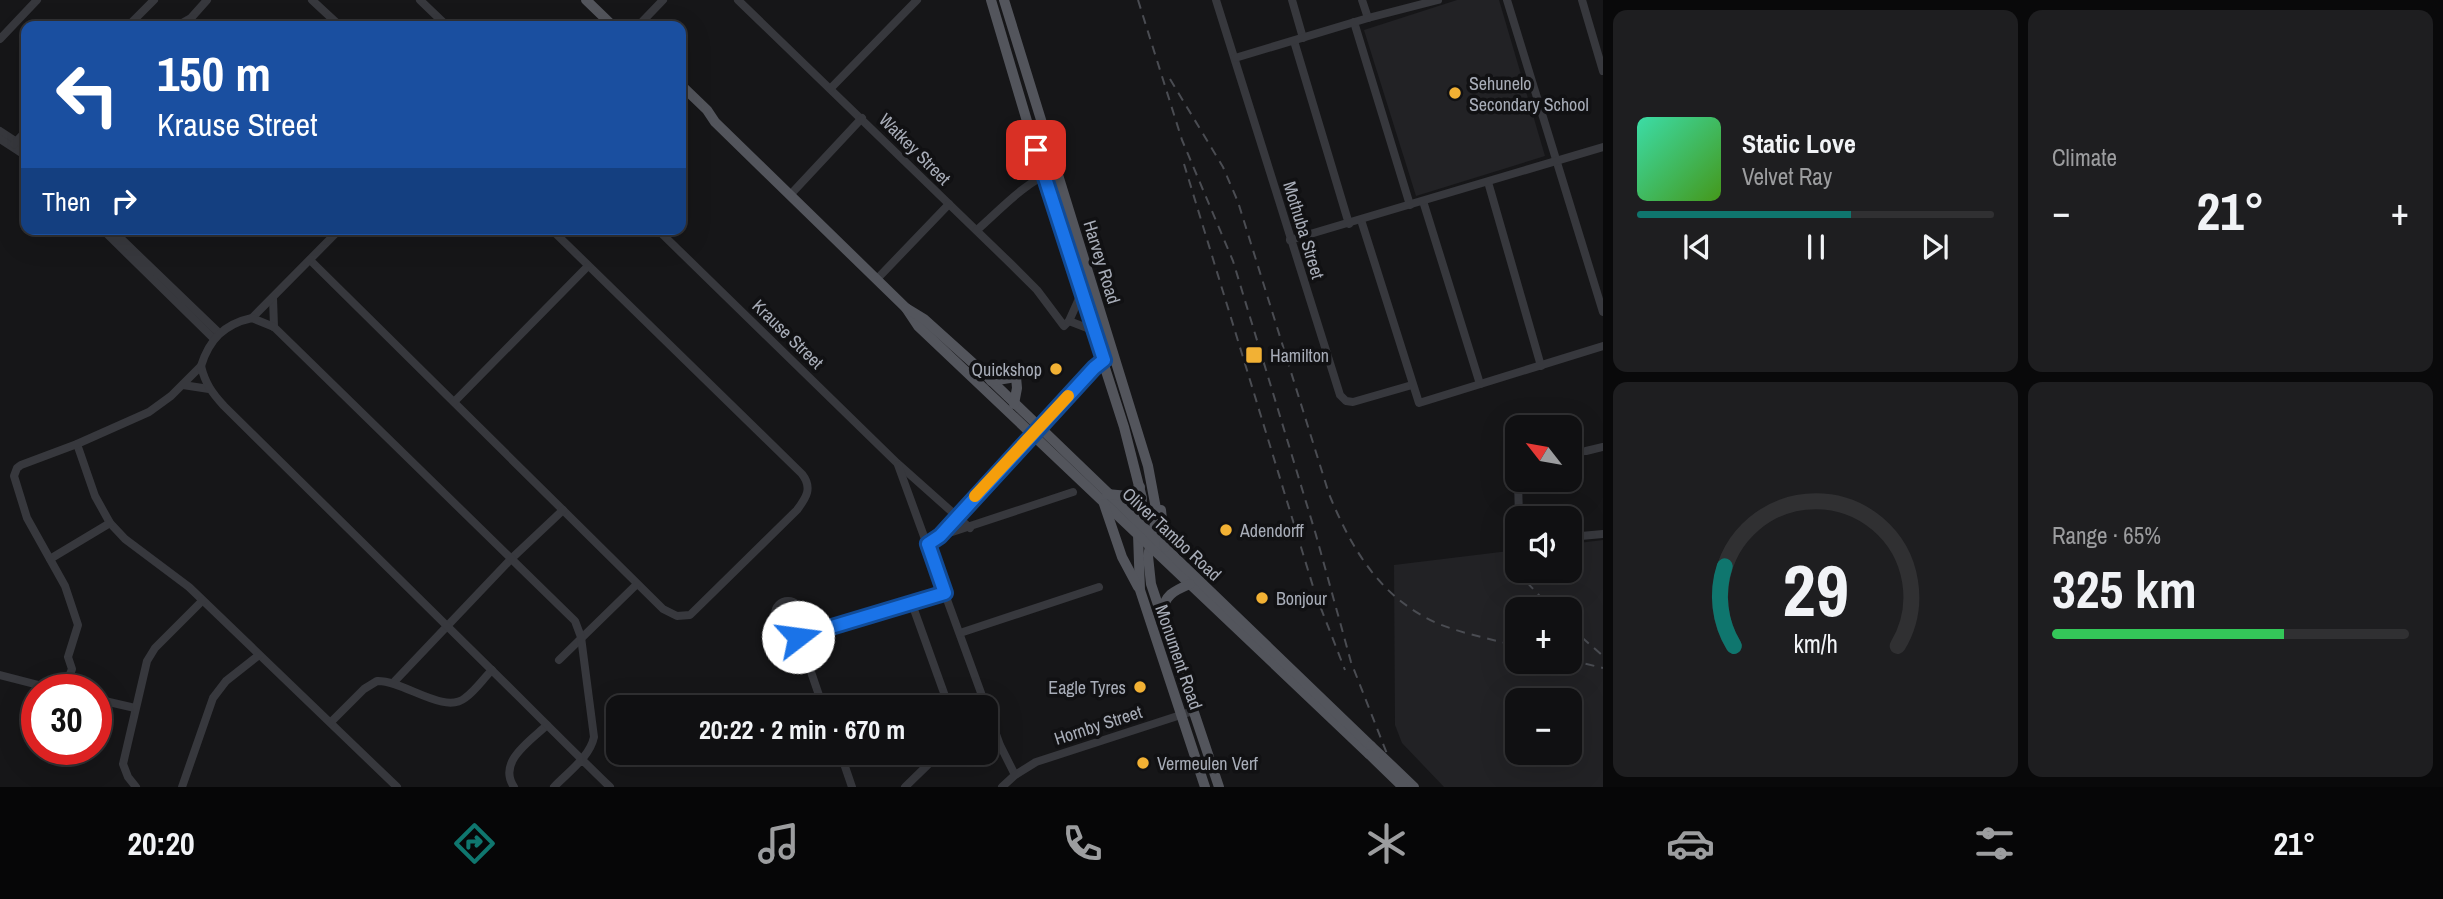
<!DOCTYPE html>
<meta charset="utf-8">
<style>
:root{--surface:#101012;--page:#1e1e20;--text:#f1f3f6;--muted:#9c9d9f;--line:#303032;--accent:#0f766e}
body{margin:0;font-family:"Archivo Narrow",sans-serif;background:var(--page);color:var(--text);height:100vh;display:flex;flex-direction:column;font-size:26px;white-space:nowrap}
*{box-sizing:border-box;margin:0}
p{font-size:23px;color:var(--muted)}
.icon{flex:none;width:38px;height:38px;fill:none;stroke:currentColor;stroke-width:2;stroke-linecap:round;stroke-linejoin:round}
.map{position:relative;flex:1;overflow:hidden}
.details{display:flex;flex-direction:column;gap:10px;padding:10px;background:#09090a;width:840px}
.details>*{flex:none}
.top-card{position:absolute;left:21px;top:21px;width:665px;height:214px;border-radius:14px;box-shadow:0 7px 28px #0002,0 0 0 2px var(--line);background:#1a4fa0;color:#fff;overflow:hidden}
.needle{width:46px;rotate:301deg}
.fabs{position:absolute;left:1505px;top:415px;display:grid;gap:14px}
.fabs a{display:grid;place-items:center;width:77px;height:77px;border-radius:14px;background:var(--surface);box-shadow:0 7px 28px #0002,0 0 0 2px var(--line);font-size:35px}
.speed{position:absolute;left:21px;top:674px;display:flex;gap:14px;font-size:35px;font-weight:700;text-align:center}
.speed>*{display:grid;place-content:center;width:91px;height:91px;border-radius:50%;background:var(--surface);box-shadow:0 7px 28px #0002,0 0 0 2px var(--line);line-height:1}
.speed .limit{border:10px solid #d22;background:#fff;color:#111}
.pin{position:absolute;display:grid;place-items:center;width:60px;height:60px;color:#fff;margin:-30px;border-radius:14px;box-shadow:0 4px 10px #0006}
.me{position:absolute;width:77px;margin:-38px;rotate:75deg;stroke-linejoin:round;filter:drop-shadow(0 0 5px #0008)}
.turn{display:flex;align-items:center;gap:24px;height:147px;padding:0 21px;font-size:32px}
.turn .icon{width:91px;height:91px;stroke-width:2.5}
.turn b{display:block;font-size:49px;line-height:60px}
.then{display:flex;align-items:center;height:66px;padding:0 21px;background:#0003;gap:14px;font-size:26px}
.big{font-size:52px;font-weight:800;line-height:1.1}
.details .tile{flex:1;display:flex;flex-direction:column;justify-content:center;gap:10px;min-width:0;padding:0 24px;border-radius:14px;background:var(--page)}
.details .dial{align-items:center;gap:0}
.dial svg{height:182px;overflow:visible;fill:none;stroke:var(--line);stroke-width:7;stroke-linecap:round;text-anchor:middle}
.dial text{fill:var(--text);stroke:none}
.song{display:flex;align-items:center;gap:21px}
.cover{width:84px;height:84px;border-radius:10px;background:linear-gradient(135deg,hsl(160 70% 55%),hsl(100 70% 35%))}
.played{height:7px;border-radius:4px;background:linear-gradient(90deg,var(--accent) 60%,var(--line) 60%)}
.keys{display:flex;justify-content:space-around;direction:ltr}
.heat{display:flex;justify-content:space-between;align-items:center;font-size:38px;direction:ltr}
.charge{height:10px;border-radius:5px;background:linear-gradient(90deg,#34c759 65%,var(--line) 0)}
.details .tiles{flex:1;display:grid;gap:10px;grid-template-columns:repeat(2,1fr)}
.trip{position:absolute;left:606px;top:695px;width:392px;height:70px;border-radius:14px;background:var(--surface);box-shadow:0 7px 28px #0002,0 0 0 2px var(--line);font-weight:800;line-height:70px;text-align:center}
.tab-bar{display:flex;height:112px;justify-content:space-around;align-items:center;background:#060607;color:var(--muted)}
.tab-bar .icon{width:49px;height:49px}
.tab-bar .current{color:var(--accent)}
.tab-bar b{font-size:32px;color:var(--text)}
main{display:flex;flex:1;min-height:0}
.map>svg:first-child{display:block}
.built{fill:#222225;fill-rule:evenodd}
.lines{fill:none;stroke-linecap:round;stroke-linejoin:round}
.minor{stroke:#37383d;stroke-width:8}
.major{stroke:#53555c;stroke-width:10}
.rail{stroke:#4a4c52;stroke-width:2;stroke-dasharray:9 7;stroke-linecap:butt}
.major-bridge{stroke:#53555c;stroke-width:10}
.route-casing{stroke:#114b97;stroke-width:18}
.route{stroke:#1a73e8;stroke-width:12}
.slow{stroke:#f59e0b;stroke-width:12}
.poi-dot{fill:#f2b134;stroke:#111113;stroke-width:2.5}
.labels{text-anchor:middle;dominant-baseline:central;stroke-width:7;stroke-linejoin:round;paint-order:stroke}
.poi-label{font-size:18px;fill:#a8adb8;stroke:#111113;text-anchor:start}
.street-label{font-size:18px;fill:#a8adb8;stroke:#111113}
</style>
<main>
<div class="map">
<svg width="1603" height="787" viewBox="0 0 1603 787">
<rect width="100%" height="100%" fill="#161618"/>
<!-- built -->
<g class="built">
<path d="M1457,0H1499L1545,156L1416,196L1364,30Z"/>
<path d="M1603,540V787H1444L1402,743L1395,725L1394,565L1517,550V570H1570V544ZM1517,609H1570V662H1517ZM1517,700H1570V752H1517Z"/>
</g>
<g class="lines">
<!-- minor -->
<g class="minor">
<path d="M312,0L340,26"/>
<path d="M420,0L447,26"/>
<path d="M738,0L1011,264L1037,290L1064,326L1069,321L1082,292"/>
<path d="M1216,0L1340,395L1346,401L1353,402L1412,385"/>
<path d="M1292,0L1303,38"/>
<path d="M1362,0L1368,18"/>
<path d="M1507,0L1603,312"/>
<path d="M1582,0L1603,71"/>
<path d="M1354,22L1410,205"/>
<path d="M128,26L154,0"/>
<path d="M177,26L191,18L207,0"/>
<path d="M638,26L663,0"/>
<path d="M0,39L37,0"/>
<path d="M1294,41L1349,224"/>
<path d="M1235,58L1368,18L1438,0"/>
<path d="M831,88L917,0"/>
<path d="M0,131L26,148"/>
<path d="M0,139L26,156"/>
<path d="M14,144L26,131"/>
<path d="M1488,182L1541,366"/>
<path d="M791,194L862,118"/>
<path d="M1423,201L1480,384"/>
<path d="M1361,220L1419,403L1603,346"/>
<path d="M102,229L214,339"/>
<path d="M111,229L219,333"/>
<path d="M657,229L897,463L970,528"/>
<path d="M977,230C1002,208 1025,182 1056,170"/>
<path d="M1290,240L1603,147"/>
<path d="M310,260L663,609L677,616L690,615L797,510C806,498 813,488 802,474L551,229"/>
<path d="M877,279L949,204"/>
<path d="M273,298L274,327"/>
<path d="M252,318L340,229"/>
<path d="M1069,321L1095,331"/>
<path d="M183,385L209,389"/>
<path d="M454,402L588,266"/>
<path d="M77,444L95,496L110,523L125,539L189,587L397,787"/>
<path d="M1570,452L1586,451L1603,447"/>
<path d="M898,465L1000,745L1015,775"/>
<path d="M1518,480L1519,518"/>
<path d="M940,536L1073,492"/>
<path d="M1570,537L1603,534"/>
<path d="M928,544L940,536L1098,363L1116,361"/>
<path d="M50,559L110,523"/>
<circle cx="788" cy="614" r="13"/>
<path d="M912,604L949,707"/>
<path d="M795,625L823,707"/>
<path d="M960,633L1099,587"/>
<path d="M798,637L945,593"/>
<path d="M559,660L637,584"/>
<path d="M0,675L58,690"/>
<path d="M393,683L511,559L563,510"/>
<path d="M68,690L67,682L72,669L68,657L78,625L65,586L27,518L14,476L17,468L21,465L77,444L149,412L171,396L201,366"/>
<path d="M96,699L135,708"/>
<path d="M331,722L364,689L377,681C403,680 444,715 465,698C475,691 483,679 492,670"/>
<path d="M840,752L852,787"/>
<path d="M136,787L128,777L123,764L147,661L155,648L202,601"/>
<path d="M182,787L213,698L226,681L259,655"/>
<path d="M514,787C497,762 530,741 547,725"/>
<path d="M554,787C567,773 590,757 594,737L581,637L575,621L274,327L252,318C224,324 209,340 201,366C205,383 212,393 224,406L521,699C550,728 580,758 610,787"/>
<path d="M905,787L941,752"/>
<path d="M1002,787L1015,775L1036,762L1193,711"/>
</g>
<!-- major -->
<g class="major">
<path d="M586,0L613,26"/>
<path d="M991,0L1043,175L1124,427L1142,498L1138,534L1140,590L1205,787"/>
<path d="M1004,0L1148,466L1157,514L1148,556L1151,584L1219,787"/>
<path d="M681,85L707,110L715,122L906,308L918,326L1369,754"/>
<path d="M906,308L924,319L974,364L1371,746"/>
<path d="M991,381L1016,377"/>
<path d="M1014,404L1017,388L1016,377"/>
<path d="M1107,494L1128,496L1140,487"/>
<path d="M1104,504L1122,557L1138,587"/>
<path d="M1161,510L1165,547"/>
<path d="M1161,614C1165,595 1173,591 1190,584"/>
</g>
<!-- rail -->
<g class="rail">
<path d="M1138,0L1182,140L1233,261L1316,535L1351,662L1400,787"/>
<path d="M1170,79L1223,167L1238,202L1329,494C1352,550 1381,599 1439,624C1464,634 1491,639 1517,646"/>
<path d="M1184,164L1315,593L1345,670"/>
<path d="M1505,559L1552,609"/>
<path d="M1570,627L1603,656"/>
<path d="M1570,660L1603,668"/>
</g>
<!-- major-bridge -->
<g class="major-bridge">
<path d="M1371,746L1414,787"/>
<path d="M1369,754L1403,787"/>
</g>
</g>
<g class="lines">
<!-- route casing -->
<g class="route-casing">
<path id="route" d="M798,637L945,593L928,544L940,536L1094,368L1104,360L1036,150"/>
</g>
<!-- route -->
<use href="#route" class="route"/>
<!-- slow -->
<path class="slow" d="M975,496L1068,396"/>
</g>
<!-- markers -->
<g class="poi-dot">
<circle cx="1455" cy="93" r="7"/>
<rect x="1245" y="346" width="18" height="18" rx="3.5"/>
<circle cx="1056" cy="369" r="7"/>
<circle cx="1226" cy="530" r="7"/>
<circle cx="1262" cy="598" r="7"/>
<circle cx="1140" cy="687" r="7"/>
<circle cx="1143" cy="763" r="7"/>
</g>
<g class="labels">
<!-- poi labels -->
<g class="poi-label">
<text x="1469" y="83">Sehunelo<tspan x="1469" dy="21">Secondary School</tspan></text>
<text x="1270" y="355">Hamilton</text>
<text x="1042" y="369" text-anchor="end">Quickshop</text>
<text x="1240" y="530">Adendorff</text>
<text x="1276" y="598">Bonjour</text>
<text x="1126" y="687" text-anchor="end">Eagle Tyres</text>
<text x="1157" y="763">Vermeulen Verf</text>
</g>
<!-- street labels -->
<g class="street-label">
<text transform="translate(915 149) rotate(45)">Watkey Street</text>
<text transform="translate(1304 230) rotate(73)">Mothuba Street</text>
<text transform="translate(1102 262) rotate(73)">Harvey Road</text>
<text transform="translate(788 334) rotate(44)">Krause Street</text>
<text transform="translate(1172 534) rotate(43)">Oliver Tambo Road</text>
<text transform="translate(1179 657) rotate(71)">Monument Road</text>
<text transform="translate(1098 725) rotate(-18)">Hornby Street</text>
</g>
</g>
</svg>
<div class="fabs">
<a><svg class="needle" viewBox="-14 -14 28 28"><path d="M0-13l5 13h-10z" fill="#e53935"/><path d="M0 13l5-13h-10z" fill="#9c9d9f"/></svg></a>
<a><svg class="icon" aria-label="sound" viewBox="0 0 24 24"><path d="M4 9h4l5-4v14l-5-4H4zM17 9q2 3 0 6"/></svg></a>
<a>+</a>
<a>−</a>
</div>
<div class="speed"><div class="limit">30</div></div>
<div class="pin" style="left:1036px;top:150px;background:#d93025"><svg class="icon" aria-label="arrive" viewBox="0 0 24 24"><path d="M6 21V4h12l-3 4 3 4H6"/></svg></div>
<svg class="me" style="left:798px;top:637px" viewBox="-20 -20 40 40"><circle r="19" fill="#fff"/><path d="M0-13L10 11 0 6-10 11z" fill="#1a73e8"/></svg>
<div class="trip">20:22 · 2 min · 670 m</div>
<div class="top-card">
<div class="turn"><svg class="icon" aria-label="left" viewBox="0 0 24 24"><path d="M17 20v-9H6M10 6l-5 5 5 5"/></svg><div><b>150 m</b>Krause Street</div></div>
<div class="then">Then<svg class="icon" aria-label="right" viewBox="0 0 24 24"><path d="M7 20v-9h11M14 6l5 5-5 5"/></svg></div>
</div>
</div>
<section class="details">
<div class="tiles">
<div class="tile">
<div class="song"><i class="cover"></i><div><b>Static Love</b><p>Velvet Ray</p></div></div>
<div class="played"></div>
<div class="keys"><svg class="icon" aria-label="previous" viewBox="0 0 24 24"><path d="M18 5L8 12l10 7zM5 5v14"/></svg><svg class="icon" aria-label="pause" viewBox="0 0 24 24"><path d="M8 5v14M16 5v14"/></svg><svg class="icon" aria-label="next" viewBox="0 0 24 24"><path d="M6 5l10 7-10 7zM19 5v14"/></svg></div>
</div>
<div class="tile"><p>Climate</p>
<div class="heat"><a>−</a><b class="big">21°</b><a>+</a></div>
</div>
<div class="tile dial"><svg viewBox="0 0 100 80">
<path d="M14 69A42 42 0 1 1 86 69"/>
<path d="M14 69A42 42 0 0 1 10 34" stroke="#0f766e"/>
<text x="50" y="56" font-size="32" font-weight="700">29</text>
<text x="50" y="72" font-size="11">km/h</text>
</svg></div>
<div class="tile"><p>Range · 65%</p><b class="big">325 km</b><div class="charge"></div></div>
</div>
</section>
</main>
<nav class="tab-bar">
<b>20:20</b>
<svg class="icon current" aria-label="directions" viewBox="0 0 24 24"><path d="M12 3l9 9-9 9-9-9zM9 14v-3h6M13 9l2 2-2 2"/></svg>
<svg class="icon" aria-label="music" viewBox="0 0 24 24"><path d="M9 18V5l10-2v13"/><circle cx="6" cy="18" r="3"/><circle cx="16" cy="16" r="3"/></svg>
<svg class="icon" aria-label="phone" viewBox="0 0 24 24"><path d="M5 4h4l2 5-3 2q2 4 5 5l2-3 5 2v4C11 20 4 13 5 4z"/></svg>
<svg class="icon" aria-label="climate" viewBox="0 0 24 24"><path d="M12 3v18M4 7l16 10M4 17L20 7"/></svg>
<svg class="icon" aria-label="car" viewBox="0 0 24 24"><path d="M5 17H2v-5l4-1 3-4h7l3 4 3 1v5h-3M9 17h6M6 11h13"/><circle cx="7" cy="17" r="2"/><circle cx="17" cy="17" r="2"/></svg>
<svg class="icon" aria-label="filters" viewBox="0 0 24 24"><path d="M4 7h16M4 17h16"/><circle cx="9" cy="7" r="2"/><circle cx="15" cy="17" r="2"/></svg>
<b>21°</b>
</nav>
